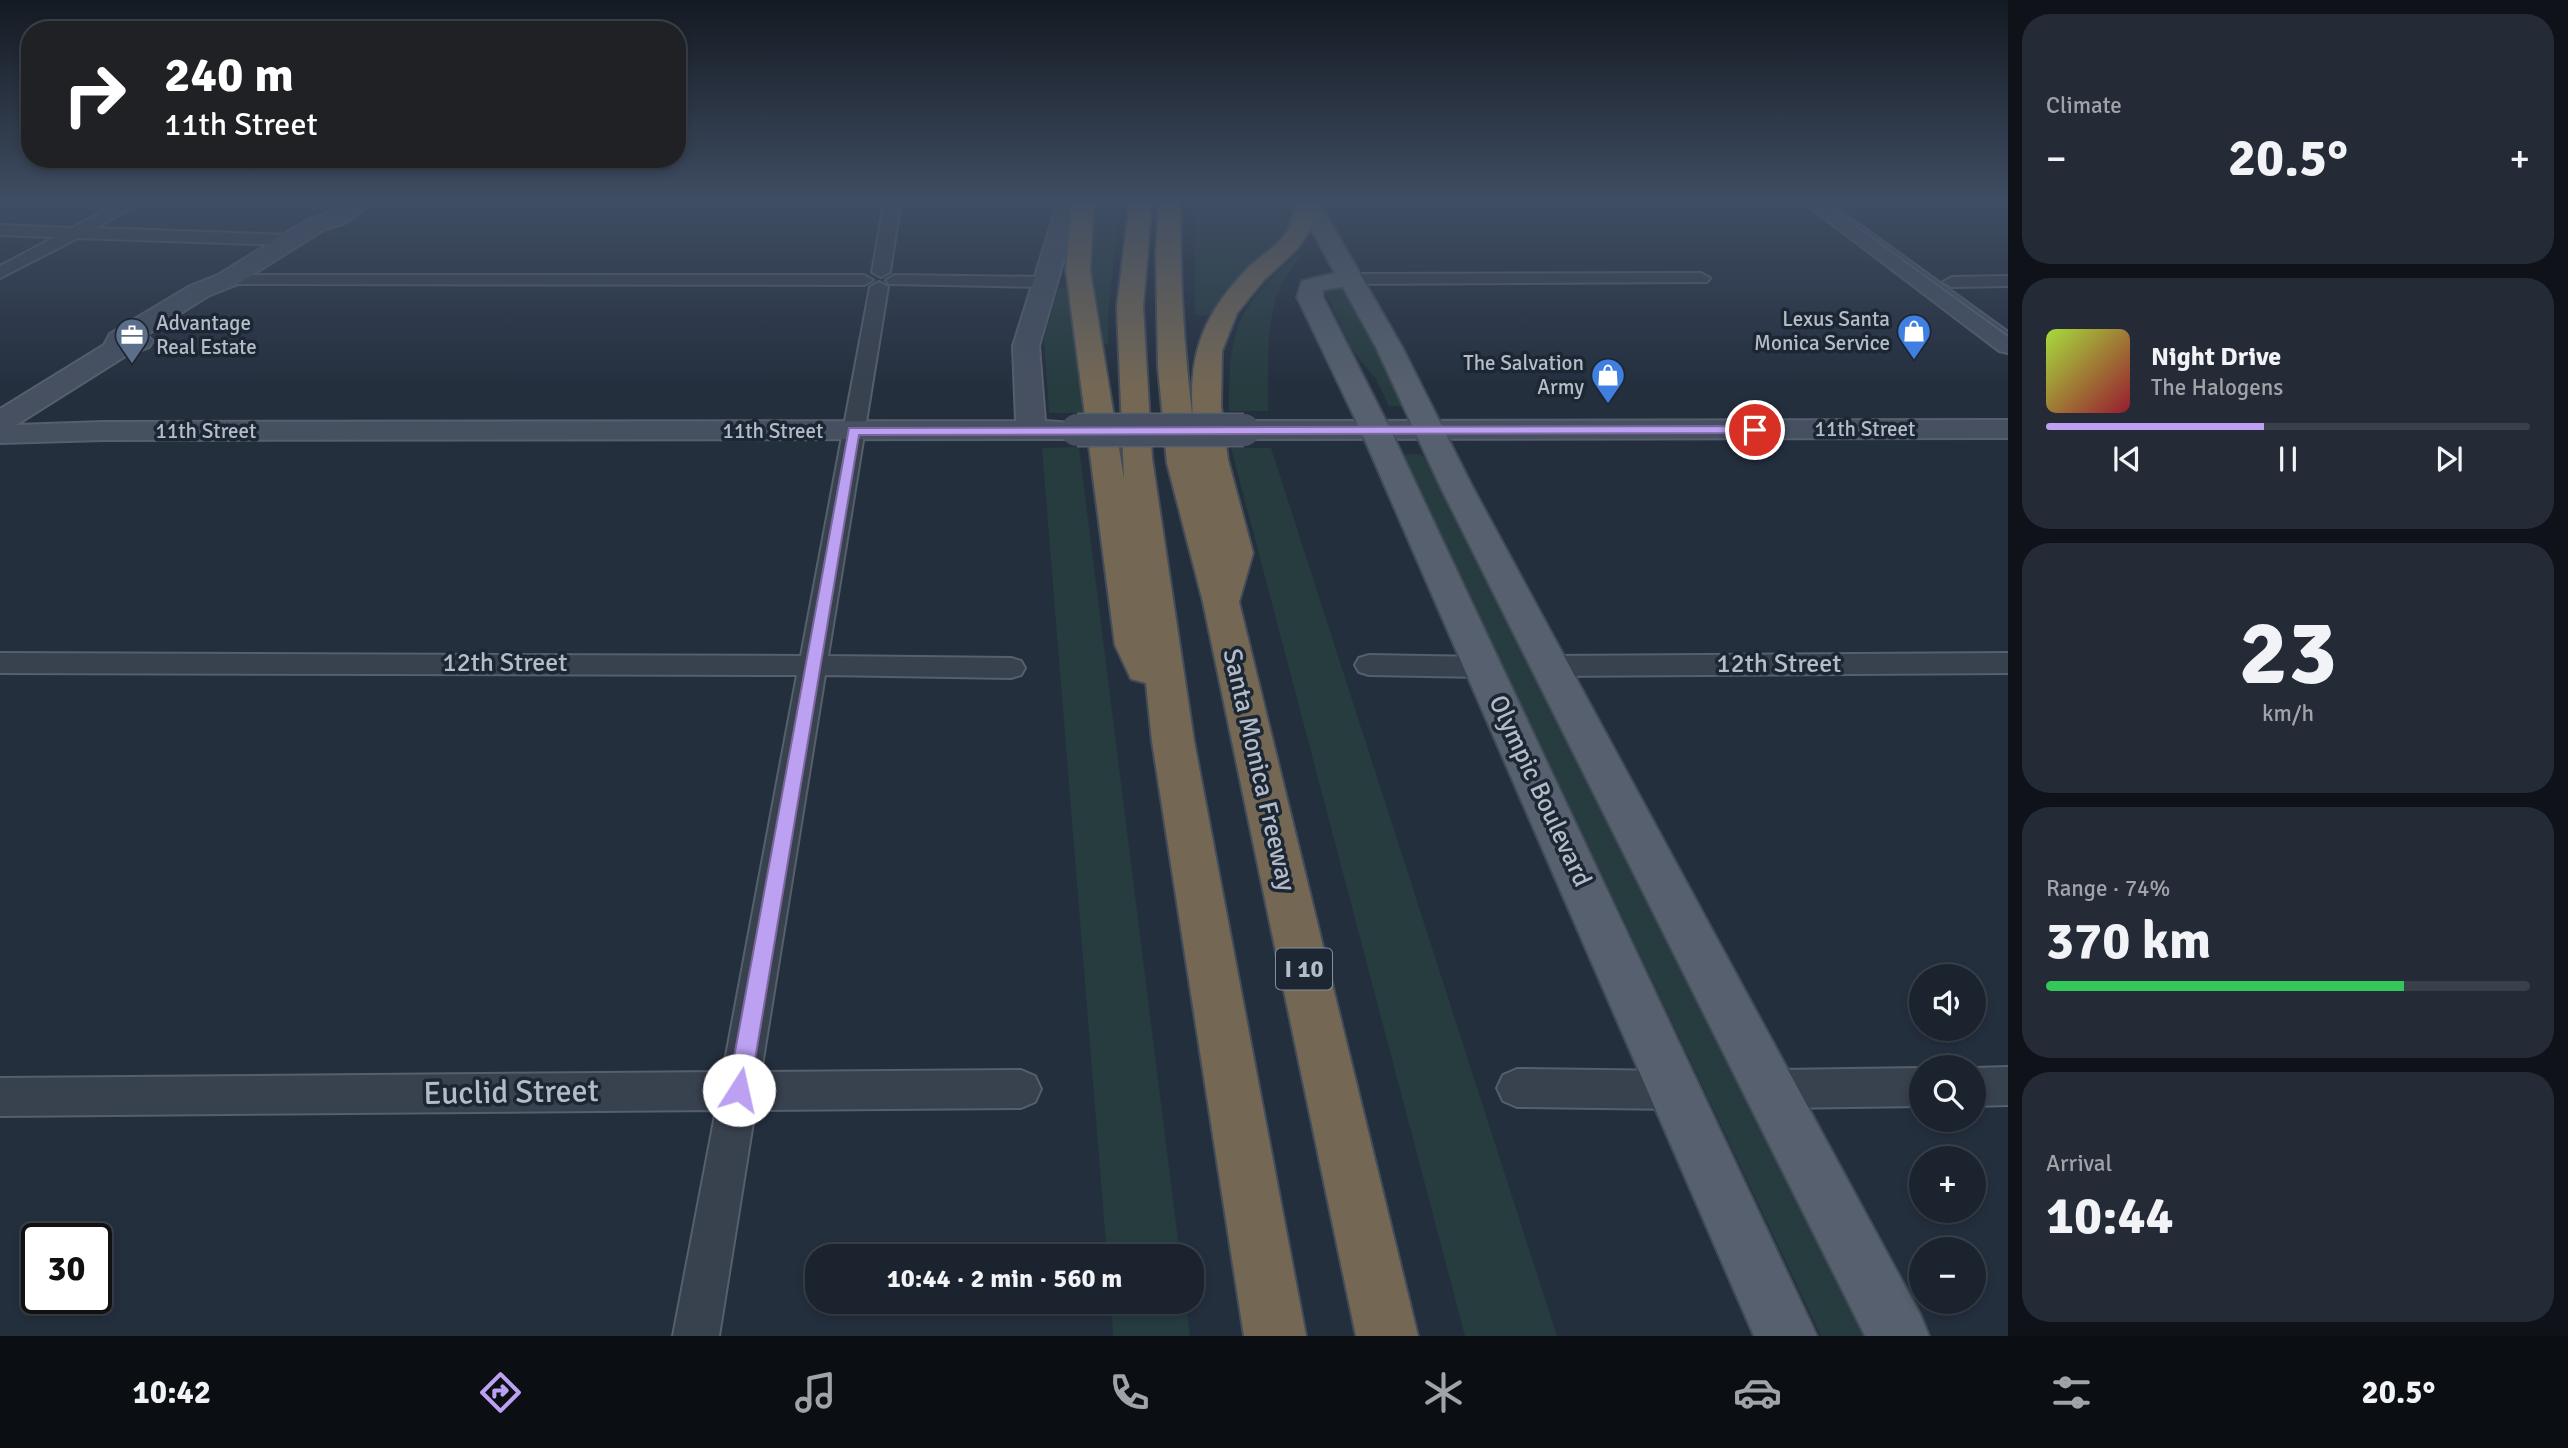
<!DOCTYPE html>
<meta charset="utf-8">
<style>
:root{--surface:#1b232e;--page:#242b36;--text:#f1f3f6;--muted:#a0a4aa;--line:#39404a;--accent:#bca0f2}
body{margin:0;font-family:Signika,sans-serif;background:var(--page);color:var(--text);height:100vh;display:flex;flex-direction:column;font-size:26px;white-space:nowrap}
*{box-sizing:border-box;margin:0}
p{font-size:23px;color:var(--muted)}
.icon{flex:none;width:38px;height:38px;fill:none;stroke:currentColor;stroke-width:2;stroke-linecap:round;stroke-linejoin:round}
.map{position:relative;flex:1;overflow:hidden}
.details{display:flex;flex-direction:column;gap:14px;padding:14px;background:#0f1319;width:560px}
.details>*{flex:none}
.top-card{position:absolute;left:21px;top:21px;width:665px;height:147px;border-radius:28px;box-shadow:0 4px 10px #0003,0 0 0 2px var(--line);background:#202124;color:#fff;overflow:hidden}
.controls{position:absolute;left:1909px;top:964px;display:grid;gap:14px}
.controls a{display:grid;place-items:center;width:77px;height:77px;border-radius:50%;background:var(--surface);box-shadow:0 4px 10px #0003,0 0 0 2px var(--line);font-size:35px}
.speed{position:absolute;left:21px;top:1223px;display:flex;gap:14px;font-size:35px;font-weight:700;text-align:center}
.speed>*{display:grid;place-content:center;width:91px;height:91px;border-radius:50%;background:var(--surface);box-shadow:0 4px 10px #0003,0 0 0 2px var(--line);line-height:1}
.speed .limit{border:4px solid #111;border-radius:10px;background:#fff;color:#111}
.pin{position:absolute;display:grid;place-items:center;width:60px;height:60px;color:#fff;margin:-30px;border:4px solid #fff;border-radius:50%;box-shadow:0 2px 7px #0007}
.me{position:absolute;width:77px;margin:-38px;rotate:10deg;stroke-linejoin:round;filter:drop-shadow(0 0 5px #0008)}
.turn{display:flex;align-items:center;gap:24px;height:147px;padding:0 28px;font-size:32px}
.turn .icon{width:91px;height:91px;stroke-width:2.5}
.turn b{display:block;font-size:49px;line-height:60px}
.big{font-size:52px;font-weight:700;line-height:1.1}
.details .widget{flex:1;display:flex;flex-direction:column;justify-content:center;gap:10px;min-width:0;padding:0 24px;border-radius:28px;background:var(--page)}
.details .dial{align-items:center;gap:0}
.dial b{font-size:91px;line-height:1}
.song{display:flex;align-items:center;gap:21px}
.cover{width:84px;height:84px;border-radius:10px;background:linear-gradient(135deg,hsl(80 70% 55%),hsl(350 70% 35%))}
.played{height:7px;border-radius:4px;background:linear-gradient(90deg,var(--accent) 45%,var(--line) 45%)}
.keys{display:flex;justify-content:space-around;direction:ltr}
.heat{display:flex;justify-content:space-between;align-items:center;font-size:38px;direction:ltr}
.charge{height:10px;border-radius:5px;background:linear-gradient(90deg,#34c759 74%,var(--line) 0)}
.trip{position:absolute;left:805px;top:1244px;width:399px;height:70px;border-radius:28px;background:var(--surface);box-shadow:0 4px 10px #0003,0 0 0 2px var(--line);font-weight:700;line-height:70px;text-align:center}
.menu{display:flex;height:112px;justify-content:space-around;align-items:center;background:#0b0e12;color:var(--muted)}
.menu .icon{width:49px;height:49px}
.menu .current{color:var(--accent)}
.menu b{font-size:32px;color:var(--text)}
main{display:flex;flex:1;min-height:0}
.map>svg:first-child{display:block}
.green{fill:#263c3f}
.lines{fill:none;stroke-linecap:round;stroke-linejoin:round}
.street-casing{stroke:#565f6c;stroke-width:4}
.secondary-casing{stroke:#565f6c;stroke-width:4}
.primary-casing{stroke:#414a57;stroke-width:4}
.highway-casing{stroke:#434c59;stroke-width:4}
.street{fill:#38414e;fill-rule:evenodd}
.secondary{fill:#465061;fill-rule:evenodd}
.primary{fill:#56606e;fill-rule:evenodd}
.highway{fill:#746855;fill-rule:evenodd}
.tram{stroke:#5a6575;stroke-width:2}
.secondary-bridge-casing{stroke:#565f6c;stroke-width:35;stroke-linecap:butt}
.secondary-bridge{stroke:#465061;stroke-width:32}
.route{fill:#bca0f2;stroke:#7a689d;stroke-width:2}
.labels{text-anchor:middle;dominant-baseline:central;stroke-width:7;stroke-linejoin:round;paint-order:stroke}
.far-poi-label{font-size:21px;fill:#b4bcc9;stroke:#1d2633;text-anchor:end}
.far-street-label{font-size:21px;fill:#b4bcc9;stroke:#1d2633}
.shield{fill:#1d2633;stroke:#878f9c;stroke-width:2}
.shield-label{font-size:24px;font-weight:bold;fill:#b4bcc9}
.street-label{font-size:26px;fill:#b4bcc9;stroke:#1d2633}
.near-street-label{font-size:32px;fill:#b4bcc9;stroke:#1d2633}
</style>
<main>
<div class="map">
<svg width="2008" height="1336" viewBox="0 0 2008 1336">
<rect width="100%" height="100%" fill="#242f3e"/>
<!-- green -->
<g class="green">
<path d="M1097,199H1121L1108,315V344H1100L1092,283V254Z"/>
<path d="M1195,199H1289C1294,213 1295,220 1288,233L1213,315H1195Z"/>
<path d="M1306,247C1296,262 1283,278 1277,295C1265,330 1269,374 1268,411H1229C1228,323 1239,305 1306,247Z"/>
<path d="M1336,286L1349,291L1404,406H1389L1376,379L1353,351L1324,290Z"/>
<path d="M1068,287L1084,413H1049L1044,339L1058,288Z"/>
<path d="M1079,447L1180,1256H1107L1042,448Z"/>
<path d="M1231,448H1271L1557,1336H1465Z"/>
<path d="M1406,454H1420L1424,457L1442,491L1465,520L1878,1336H1821L1404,457Z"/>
<path d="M1111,1302H1186L1190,1336H1113Z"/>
</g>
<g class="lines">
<!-- street casing -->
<g class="street-casing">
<g id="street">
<path d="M126,199H146L96,228L290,235L298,240L290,245L78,238L0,278V266L55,237L0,235V225L72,228Z"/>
<path d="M885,199H901L890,272L881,277L872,272Z"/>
<path d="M1701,273L1710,278L1707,282L1353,284L1344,279L1353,274Z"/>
<path d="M227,275H864L873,280L864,285L221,284L218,280L221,276Z"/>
<path d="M895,275L1045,277L1054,282L1045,287L889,284L886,280Z"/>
<path d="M2008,276V286L1952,287L1943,282L1952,277Z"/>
<path d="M879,282L888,287L828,656L1011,658L1021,661L1025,668L1021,675L1011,678L825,675L761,1072L1021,1070L1035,1076L1041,1089L1035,1102L1021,1108L755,1110L719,1336H673L716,1110L0,1116V1078L723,1072L797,675L0,673V653L801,656L870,287Z"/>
<path d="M2008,653V673L1550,676L1540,673L1536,666L1540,659L1550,656Z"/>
<path d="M1369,655L1483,657L1493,660L1497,667L1493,674L1483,677L1369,675L1359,672L1355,665L1359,658Z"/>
<path d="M2008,1067V1105L1974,1106V1068Z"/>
<path d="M1922,1068V1106L1771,1108L1757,1102L1751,1089L1757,1076L1771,1070Z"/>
<path d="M1517,1069L1677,1071L1691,1077L1697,1090L1691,1103L1677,1109L1517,1107L1503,1101L1497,1088L1503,1075Z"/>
</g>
</g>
<!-- secondary casing -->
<g class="secondary-casing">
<g id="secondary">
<path d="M352,199H378L343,224L325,229L236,285L208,296L146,335L153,341L149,347L127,355L16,425L103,422L1016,421L1013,346L1059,199H1081L1039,346L1045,421L1088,424L1092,430L1088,436L1077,439L103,440L0,443V409L104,345L110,334L190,286L218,275L309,219L327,214Z"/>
<path d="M1799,199H1824L2008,332V353L1999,351Z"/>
<path d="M2008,420V438L1244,439L1233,436L1229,430L1233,424L1244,421Z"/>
</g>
</g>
<!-- primary casing -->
<g class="primary-casing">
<path id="primary" d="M1295,199H1317L1402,347L1472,486L1920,1314L1929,1336H1865L1440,486L1376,347L1343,287L1323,290V297L1391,431L1817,1336H1754L1361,431L1297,297L1302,281L1335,273Z"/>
</g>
<!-- highway casing -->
<g class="highway-casing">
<g id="highway">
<path d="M1072,199H1094L1090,270L1124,479L1117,307L1130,199H1152L1143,307L1152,458L1194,741L1306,1336H1244L1152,741L1146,683L1131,679L1115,645L1066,270Z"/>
<path d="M1159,199H1181C1179,276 1184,353 1194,429C1187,362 1198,321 1245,271C1258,257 1278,247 1288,230C1293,221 1293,209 1298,199L1318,201L1311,229L1297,249L1263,281L1237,313L1222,351L1221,406L1228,460L1253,553L1239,602L1418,1336H1356L1203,602L1167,463L1158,367L1156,253Z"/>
</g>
</g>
<!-- street -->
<use href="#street" class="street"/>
<!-- secondary -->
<use href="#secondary" class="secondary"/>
<!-- primary -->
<use href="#primary" class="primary"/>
<!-- highway -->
<use href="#highway" class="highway"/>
<!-- tram -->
<path class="tram" d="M1819,199L2008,336"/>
<!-- secondary-bridge casing -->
<g class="secondary-bridge-casing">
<path id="secondary-bridge" d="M1077,430H1244"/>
</g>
<!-- secondary-bridge -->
<use href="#secondary-bridge" class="secondary-bridge"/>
</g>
<!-- sky -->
<linearGradient id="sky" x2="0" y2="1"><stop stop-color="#141a22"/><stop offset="0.52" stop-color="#3f4d63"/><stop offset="1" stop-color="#3f4d63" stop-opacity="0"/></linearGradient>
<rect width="2008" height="386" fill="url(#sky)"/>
<!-- route -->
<path class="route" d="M1755,426L1761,430L1759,433L859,435L750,1090L747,1097L739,1100L731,1097L728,1090L849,428Z"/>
<!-- icons -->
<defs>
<g id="shop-pin" transform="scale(1.75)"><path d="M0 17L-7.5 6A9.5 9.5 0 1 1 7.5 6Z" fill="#3f7fe0" stroke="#1d2633"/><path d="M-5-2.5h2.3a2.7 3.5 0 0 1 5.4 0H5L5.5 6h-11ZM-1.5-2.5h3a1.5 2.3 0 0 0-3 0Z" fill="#fff"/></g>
<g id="office-pin" transform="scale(1.75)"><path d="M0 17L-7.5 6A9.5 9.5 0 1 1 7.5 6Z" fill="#5c6f8a" stroke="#1d2633"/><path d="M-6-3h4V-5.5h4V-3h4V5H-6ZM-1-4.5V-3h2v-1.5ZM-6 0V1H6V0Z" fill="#fff"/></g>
</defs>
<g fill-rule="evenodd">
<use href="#shop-pin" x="1914" y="331"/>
<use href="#office-pin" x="132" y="335"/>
<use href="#shop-pin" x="1608" y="375"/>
</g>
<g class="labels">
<!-- far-poi labels -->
<g class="far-poi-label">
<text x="1890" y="319">Lexus Santa<tspan x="1890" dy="24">Monica Service</tspan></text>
<text x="156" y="323" text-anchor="start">Advantage<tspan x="156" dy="24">Real Estate</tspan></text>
<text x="1584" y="363">The Salvation<tspan x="1584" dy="24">Army</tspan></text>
</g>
<!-- far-street labels -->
<g class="far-street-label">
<text x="1865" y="429">11th Street</text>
<text x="206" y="431">11th Street</text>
<text x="773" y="431">11th Street</text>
</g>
<!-- shield labels -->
<rect class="shield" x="1276" y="948.5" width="56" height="41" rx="5"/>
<g class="shield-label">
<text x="1304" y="969">I 10</text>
</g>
<!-- street labels -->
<g class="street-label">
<text x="505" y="663">12th Street</text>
<text x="1779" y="664">12th Street</text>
<text transform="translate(1259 770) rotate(77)">Santa Monica Freeway</text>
<text transform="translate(1540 791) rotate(65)">Olympic Boulevard</text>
</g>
<!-- near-street labels -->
<g class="near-street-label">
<text transform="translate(511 1092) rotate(-1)">Euclid Street</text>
</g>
</g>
</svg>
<div class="controls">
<a><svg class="icon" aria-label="sound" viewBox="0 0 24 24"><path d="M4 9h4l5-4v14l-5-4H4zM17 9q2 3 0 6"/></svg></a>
<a><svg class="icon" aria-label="search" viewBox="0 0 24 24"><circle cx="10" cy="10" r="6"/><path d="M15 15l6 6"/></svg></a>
<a>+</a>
<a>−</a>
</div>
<div class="speed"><div class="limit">30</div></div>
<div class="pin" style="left:1755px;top:430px;background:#d93025"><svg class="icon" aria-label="arrive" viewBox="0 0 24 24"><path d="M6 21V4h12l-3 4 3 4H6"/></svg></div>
<svg class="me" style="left:739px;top:1090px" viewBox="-20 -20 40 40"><circle r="19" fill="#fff"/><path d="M0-13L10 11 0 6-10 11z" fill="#bca0f2"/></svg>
<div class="trip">10:44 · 2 min · 560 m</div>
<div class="top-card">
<div class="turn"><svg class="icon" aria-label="right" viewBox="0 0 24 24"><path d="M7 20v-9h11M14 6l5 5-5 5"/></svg><div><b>240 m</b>11th Street</div></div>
</div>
</div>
<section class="details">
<div class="widget"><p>Climate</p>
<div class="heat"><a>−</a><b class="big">20.5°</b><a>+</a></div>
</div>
<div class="widget">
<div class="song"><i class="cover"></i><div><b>Night Drive</b><p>The Halogens</p></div></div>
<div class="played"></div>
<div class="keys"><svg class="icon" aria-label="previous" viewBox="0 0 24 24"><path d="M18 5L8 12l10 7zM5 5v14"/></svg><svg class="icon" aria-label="pause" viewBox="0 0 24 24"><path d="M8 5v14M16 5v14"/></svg><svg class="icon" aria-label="next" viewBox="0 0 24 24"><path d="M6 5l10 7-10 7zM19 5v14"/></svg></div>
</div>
<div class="widget dial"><b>23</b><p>km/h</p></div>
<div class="widget"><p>Range · 74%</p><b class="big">370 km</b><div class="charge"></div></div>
<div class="widget"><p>Arrival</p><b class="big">10:44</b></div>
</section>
</main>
<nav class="menu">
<b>10:42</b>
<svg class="icon current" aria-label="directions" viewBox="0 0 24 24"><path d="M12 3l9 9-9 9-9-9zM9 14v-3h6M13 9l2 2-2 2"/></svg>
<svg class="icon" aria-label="music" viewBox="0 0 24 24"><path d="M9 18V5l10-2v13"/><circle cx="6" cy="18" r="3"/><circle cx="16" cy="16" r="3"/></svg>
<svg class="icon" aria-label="phone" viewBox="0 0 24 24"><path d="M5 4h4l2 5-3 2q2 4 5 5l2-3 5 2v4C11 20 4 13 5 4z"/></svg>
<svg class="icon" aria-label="climate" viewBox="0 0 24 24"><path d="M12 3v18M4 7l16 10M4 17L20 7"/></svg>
<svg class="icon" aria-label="car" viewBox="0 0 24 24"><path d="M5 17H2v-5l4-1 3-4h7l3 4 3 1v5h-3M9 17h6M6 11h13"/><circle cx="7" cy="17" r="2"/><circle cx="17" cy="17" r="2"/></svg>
<svg class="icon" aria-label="filters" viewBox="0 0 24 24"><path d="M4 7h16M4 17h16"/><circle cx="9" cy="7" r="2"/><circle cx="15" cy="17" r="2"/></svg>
<b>20.5°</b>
</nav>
